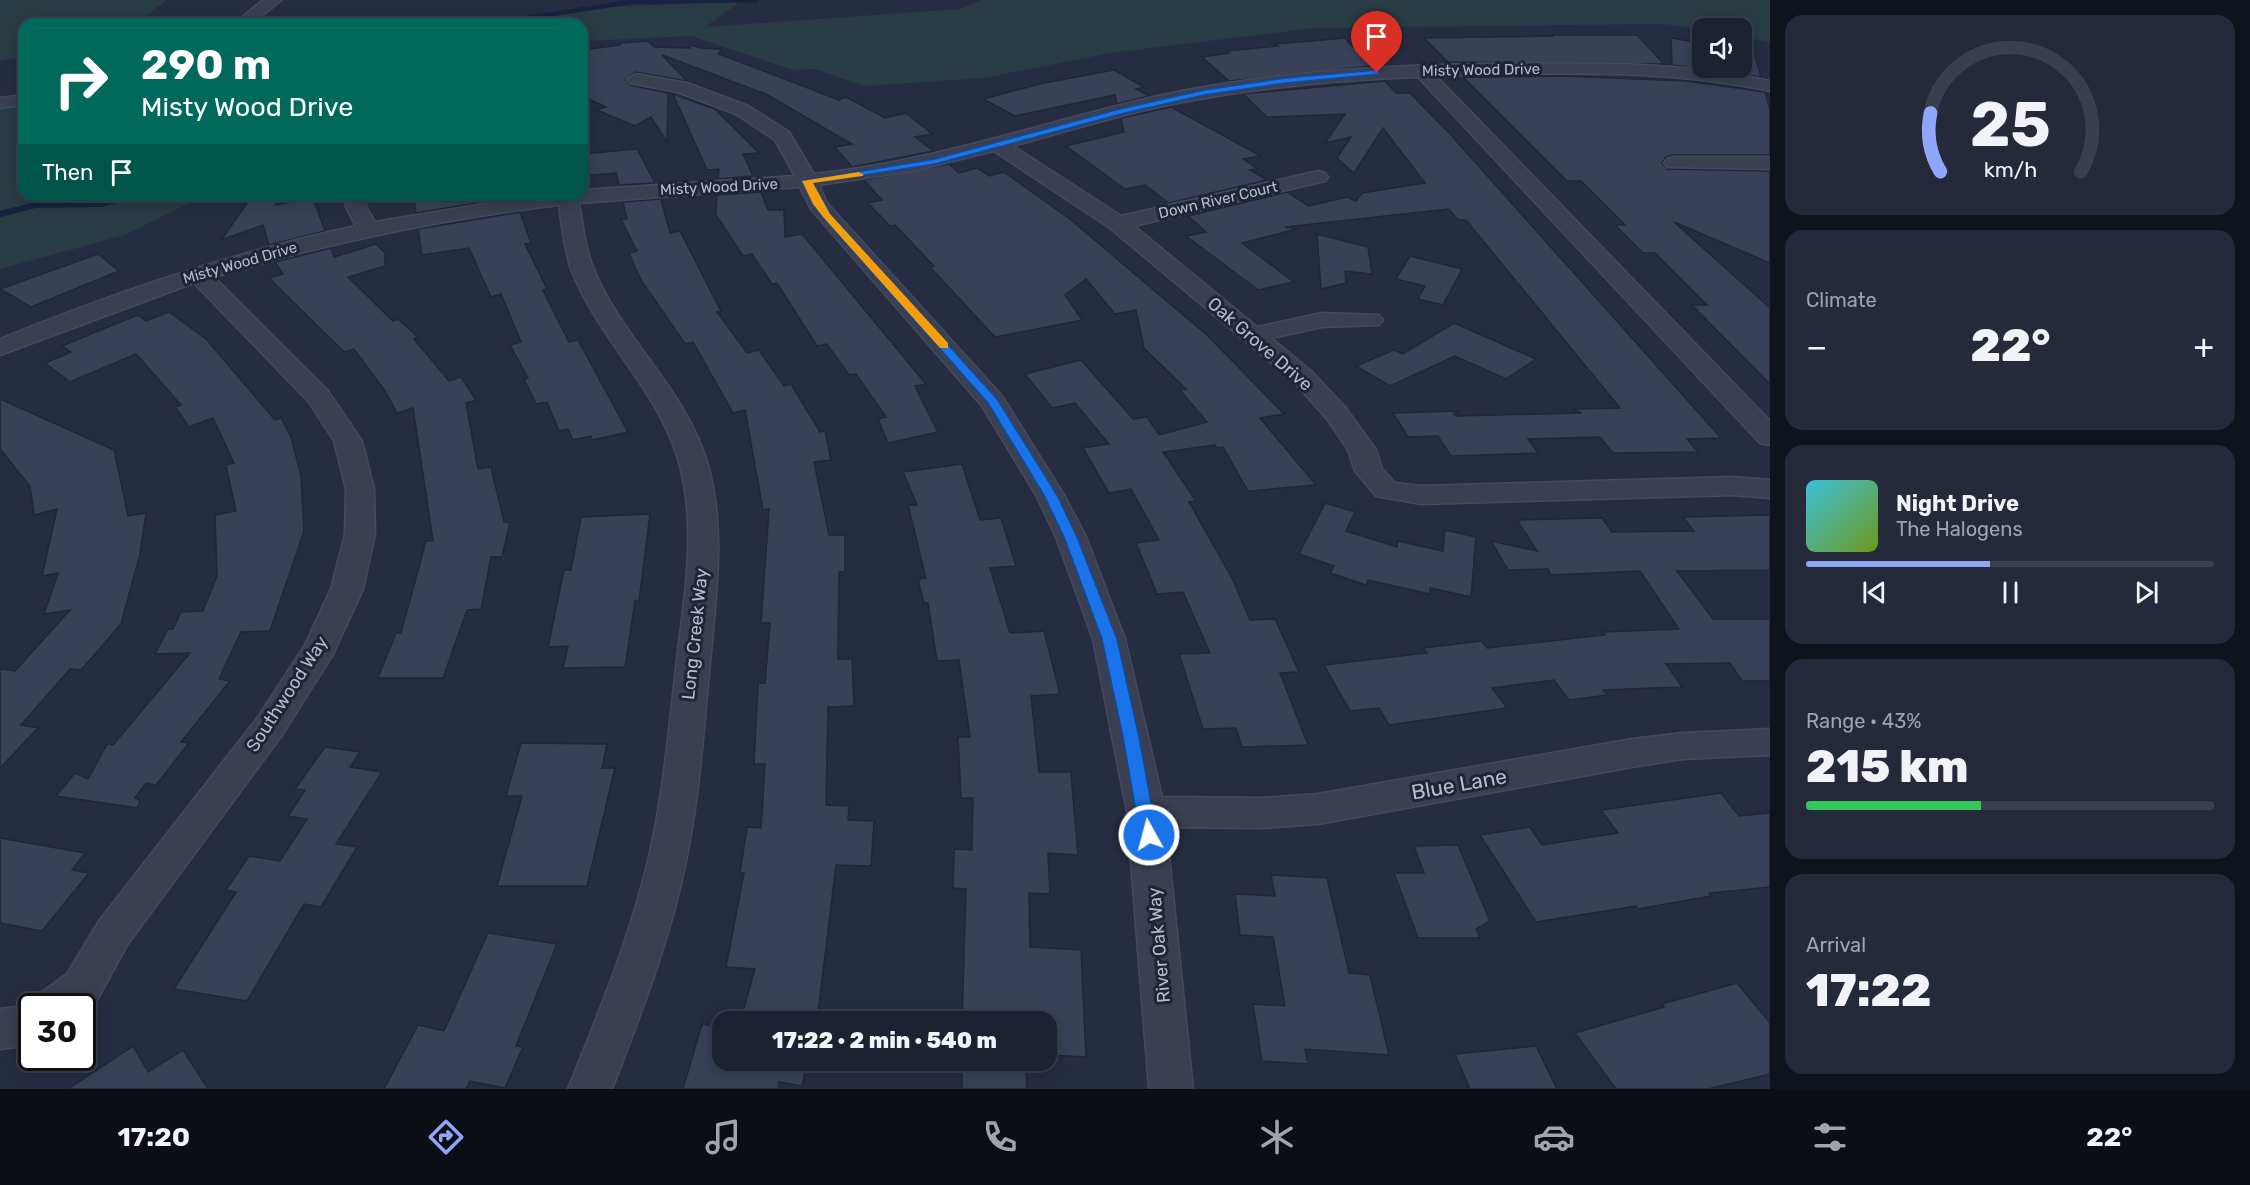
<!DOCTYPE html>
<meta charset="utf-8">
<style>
:root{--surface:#1c2232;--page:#252a3a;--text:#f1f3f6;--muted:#a0a4ac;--line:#3a3f4d;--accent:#8ea7fa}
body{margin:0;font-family:Rubik,sans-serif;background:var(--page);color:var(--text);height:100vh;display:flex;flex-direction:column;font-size:22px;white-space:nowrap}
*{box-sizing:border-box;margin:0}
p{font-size:20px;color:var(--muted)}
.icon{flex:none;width:33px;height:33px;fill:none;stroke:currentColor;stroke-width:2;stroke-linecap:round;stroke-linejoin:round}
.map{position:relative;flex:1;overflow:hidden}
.panel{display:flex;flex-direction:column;gap:15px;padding:15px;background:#0f131c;width:480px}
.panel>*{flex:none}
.guide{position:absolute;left:18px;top:18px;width:570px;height:183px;border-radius:18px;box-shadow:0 3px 15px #0003,0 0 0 2px var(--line);background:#00695c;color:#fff;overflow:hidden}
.controls{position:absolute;left:1692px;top:18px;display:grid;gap:12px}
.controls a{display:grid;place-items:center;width:60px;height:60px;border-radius:12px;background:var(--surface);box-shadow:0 3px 15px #0003,0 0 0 2px var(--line);font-size:30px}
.speed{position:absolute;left:18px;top:993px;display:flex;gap:12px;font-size:30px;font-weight:700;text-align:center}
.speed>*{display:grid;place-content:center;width:78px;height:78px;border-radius:50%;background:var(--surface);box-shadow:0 3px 15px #0003,0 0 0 2px var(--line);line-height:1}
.speed .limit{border:3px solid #111;border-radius:9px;background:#fff;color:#111}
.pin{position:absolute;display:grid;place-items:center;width:51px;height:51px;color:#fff;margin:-62px -26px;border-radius:50% 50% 50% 0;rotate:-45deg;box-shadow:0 0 6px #0007}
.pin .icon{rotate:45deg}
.me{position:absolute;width:66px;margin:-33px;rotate:353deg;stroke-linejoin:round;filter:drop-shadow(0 0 4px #0008)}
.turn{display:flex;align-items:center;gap:21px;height:126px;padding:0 24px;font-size:27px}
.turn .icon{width:78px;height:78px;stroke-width:2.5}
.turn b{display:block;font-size:42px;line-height:51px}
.then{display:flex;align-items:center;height:57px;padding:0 24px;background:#0003;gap:12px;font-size:22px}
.big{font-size:45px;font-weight:800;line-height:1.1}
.panel .card{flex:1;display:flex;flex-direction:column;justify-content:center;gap:9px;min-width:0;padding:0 21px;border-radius:18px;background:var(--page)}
.panel .dial{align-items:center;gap:0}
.dial svg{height:156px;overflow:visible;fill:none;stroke:var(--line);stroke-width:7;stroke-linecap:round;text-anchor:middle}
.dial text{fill:var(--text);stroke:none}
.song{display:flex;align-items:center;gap:18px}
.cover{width:72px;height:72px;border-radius:9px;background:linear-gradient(135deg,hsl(190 70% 55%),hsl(80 70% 35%))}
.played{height:6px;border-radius:3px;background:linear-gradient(90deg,var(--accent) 45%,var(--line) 45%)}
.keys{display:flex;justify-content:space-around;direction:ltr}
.heat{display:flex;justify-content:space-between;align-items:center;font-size:33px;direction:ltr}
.charge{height:9px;border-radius:4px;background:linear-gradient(90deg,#34c759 43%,var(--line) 0)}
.trip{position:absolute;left:712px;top:1011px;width:345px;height:60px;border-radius:18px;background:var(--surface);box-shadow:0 3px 15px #0003,0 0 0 2px var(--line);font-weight:800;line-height:60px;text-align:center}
.tabs{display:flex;height:96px;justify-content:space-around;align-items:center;background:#0b0e14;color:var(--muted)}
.tabs .icon{width:42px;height:42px}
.tabs .on{color:var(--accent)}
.tabs b{font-size:27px;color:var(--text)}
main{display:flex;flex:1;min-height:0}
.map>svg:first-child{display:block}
.green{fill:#283c43}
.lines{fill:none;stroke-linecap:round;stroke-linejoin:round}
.stream-far1{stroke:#182241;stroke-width:4.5}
.stream{stroke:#182241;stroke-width:6}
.building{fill:#384158;stroke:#212739;stroke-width:1.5}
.street-casing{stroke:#44495b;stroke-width:3}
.street{fill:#3a4052;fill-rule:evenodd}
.route{fill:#1a73e8;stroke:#114b97;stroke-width:1.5}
.slow{fill:#f59e0b}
.labels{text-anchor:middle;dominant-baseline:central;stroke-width:6;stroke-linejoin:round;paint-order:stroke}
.far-street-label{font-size:15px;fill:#b7bccc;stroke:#1f2537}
.street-label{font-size:18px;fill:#b7bccc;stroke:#1f2537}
.near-street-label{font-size:21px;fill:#b7bccc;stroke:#1f2537}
</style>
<main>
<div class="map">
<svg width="1770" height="1089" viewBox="0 0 1770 1089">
<rect width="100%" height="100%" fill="#262d42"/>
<!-- green -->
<g class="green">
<path d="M0,0H167L136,24H24V58L0,60Z"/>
<path d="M982,0H1770V42L1742,37V28L1702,30L1664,24L1314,28L1110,53L984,78L864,86L815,69L793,70L691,36L582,41V24H507L592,7L740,2L705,27L959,9Z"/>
<path d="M24,106V195H205L125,235L0,269V109Z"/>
</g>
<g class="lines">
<!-- stream-far1 -->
<path class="stream-far1" d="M489,24L630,2L756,0"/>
<!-- stream -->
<path class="stream" d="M0,214L35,205L101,204L135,195"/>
</g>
<!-- building -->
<g class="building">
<path d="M1552,35H1637L1664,64L1448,62L1424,38L1554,36Z"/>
<path d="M1345,38L1371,66L1229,81L1202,57L1229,53L1227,51L1278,46L1275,44Z"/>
<path d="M1671,38L1702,43V68H1742V50L1754,52L1761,77L1672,65Z"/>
<path d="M648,41L654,47L690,48L691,45L701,48L721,49L719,54L839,100L846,97L885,118L906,113L932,134L915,137L933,151L852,167L835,147L852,144L766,94L662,55L687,81L636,72L625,79L630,85L668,93L667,142L651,117L635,126L597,110L606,107L582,96V50L620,45V43Z"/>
<path d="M1114,70L1144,87L1136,89L1149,96L1117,104L1115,95L1015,116L983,99L1044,83Z"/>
<path d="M1562,76L1687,81L1765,92L1770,110V155H1674L1666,157L1662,163L1667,169L1770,171V263L1674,222L1770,308V384L1692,305H1707L1655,253H1643L1615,225H1625L1581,181H1567L1463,77Z"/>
<path d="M1385,81L1396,93H1410L1450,134L1721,438L1687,439L1698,452L1613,453L1600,437L1528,439L1538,453L1451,456L1438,436L1408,437L1393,413L1458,411L1454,414L1456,416L1582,413L1573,409L1620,408L1466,220H1458L1449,209L1285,227L1297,229L1242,243L1294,282L1258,290L1186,236L1206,232L1188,216L1287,192L1309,206L1347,197L1356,201L1362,193L1425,183L1383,128L1354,173L1337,158L1351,137L1325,143L1345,114L1267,117L1243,94Z"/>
<path d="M673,94L715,109L759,153L743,154L753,176L718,179L719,169L707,170Z"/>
<path d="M1171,107L1261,156L1243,159L1258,169L1250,170L1267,180L1169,203L1145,185L1125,189L1066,146L1124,132L1121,118Z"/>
<path d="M637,149L655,183L619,185L616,173L582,176V154Z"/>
<path d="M949,164L959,173L977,168L989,176L1004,172L1071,220L1208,336L1284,414L1260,418L1316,485L1248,491L1223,447L1217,448L1215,445L1163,452L1196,501L1189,502L1232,578L1250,620L1275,619L1299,672L1280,673L1308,745L1242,747L1236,728L1203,729L1179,654L1210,653L1183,592L1157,594L1136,543L1159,540L1131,489L1109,493L1083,448L1109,444L1075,403L1052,408L1025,374L1081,360L1133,419L1147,417L1159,435L1207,422L1180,390L1186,389L1144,348L1136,310L1115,314L1086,279L1065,295L1082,320L995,337L930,267L934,266L895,225L890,226L868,203L882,200L864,180Z"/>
<path d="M761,192L768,210H784L785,237L802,234L926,384L915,386L938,432L888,443L878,419L886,417L856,374L849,375L827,344L817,346L777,283L772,284L752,254L743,256L716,215L717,195Z"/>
<path d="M253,195H282L276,205L313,198L325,231L269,245L263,225L221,240Z"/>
<path d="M413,195H515V197L416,213Z"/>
<path d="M661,199L670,233L680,231L721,311L717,312L747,353L759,350L784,386L791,384L820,432L825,431L831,460L814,462L829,535H845V572H839L838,659H852L854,706L828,707L826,805L849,806L848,820L874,821L871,866L836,865L817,1022H740L755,969L726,967L744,873H740L747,827L761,828L765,764H754L758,683H765L770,623H761L769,509L763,510L745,410L733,413L693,342L685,344L641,280L629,253L637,251L621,219H627L623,202Z"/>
<path d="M520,212L531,243L525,244L547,289L543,290L569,342L578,340L628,432L592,440L591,436L573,440L568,429L559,431L547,402L536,404L524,379L528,378L510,345L521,342L501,294L491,297L469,248L422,255L418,229Z"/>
<path d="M1317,234L1368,247L1372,274L1345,271L1346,283L1321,289Z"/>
<path d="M376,244L385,253V266L348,277L393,321L398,319L418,337L414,339L449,381L461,377L476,400L466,403L478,469L491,467L504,522H510L502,557H491L481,609L467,610L443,678H378L396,633H401L426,541H433L413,408L397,413L385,391L354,349L344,352L269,278L283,274L275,262L331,248L334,257Z"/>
<path d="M98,254L119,271L31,307L0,289Z"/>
<path d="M1410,256L1462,269L1443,305L1418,299L1425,286L1396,279Z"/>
<path d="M169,312L206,339L275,420L281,418L291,437L301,476L304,531L270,631L241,632L219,679L230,681L181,742L189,743L156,785L146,783L135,798L140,800L138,808L56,796L75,773L88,779L107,744L113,745L190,653L155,654L168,629H173L181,612L203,611L217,576L215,515L236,511L226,465L234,463L213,418L189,427L175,407L181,405L136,354L70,382L45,363L71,352L62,346L103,329L138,315L146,321Z"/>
<path d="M1454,323L1536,359L1506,379L1455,356L1390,386L1356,366L1394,350L1403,354Z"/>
<path d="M0,399L114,450L128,516L146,513L140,554L121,624L81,670L70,669L21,725L38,728L0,768V669L15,671L70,610L44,614L58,573L42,576L57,509L34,515L30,486L0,449Z"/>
<path d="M962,464L980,520L1001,518L1016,566L990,568L1010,633L1044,631L1060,694L1031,696L1039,772H1071L1078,855L1048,853L1050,894L1029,893L1030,947L1081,950L1086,1057L1047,1055V1022H962L966,889L953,888L954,849L972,850L973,798H961L958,737H970L959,660L937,661L928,603H924L918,579L926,578L908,505H917L903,472Z"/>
<path d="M1325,503L1355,512L1346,531L1397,547L1398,541L1443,551L1445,530L1476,537L1471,597L1430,588V594L1368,580L1366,585L1330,573L1334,566L1299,554Z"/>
<path d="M650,514L639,601H635L625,667L563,668L568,646L548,647L564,570H571L581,517Z"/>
<path d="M1770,515V570L1677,571L1713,619H1770V681H1742L1730,663L1666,664L1682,687L1603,690L1608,695L1569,700L1554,680L1492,688L1507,708L1389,725L1379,708L1350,711L1324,665L1427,653L1423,648L1482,641L1487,648L1605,635L1603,632L1679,629L1640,571L1551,575L1548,569L1508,570L1491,541L1537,551L1517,520L1602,518L1612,532L1694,531L1683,517Z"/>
<path d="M521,743L607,744L602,768H615L587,886H497L522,796H506Z"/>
<path d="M325,747L360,752L350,767L382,772L336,844L357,847L321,907L304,904L247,1001L174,989L236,892L226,890L249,856L280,861L307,819L288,816L305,790L295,789Z"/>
<path d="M1721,793L1739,816L1770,813V887L1709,893L1711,896L1638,909L1636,906L1536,922L1480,835L1530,827L1542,845L1618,833L1601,810Z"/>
<path d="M0,838L85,853L72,870L89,873L42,931L0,923Z"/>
<path d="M1458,845L1490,921L1476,929L1480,938H1418L1394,873H1424L1414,846Z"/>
<path d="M1271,875L1327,878L1349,973L1370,975L1389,1055L1305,1049L1308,1064L1262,1061L1253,1004L1285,1006L1273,937L1240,935L1235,894L1275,896Z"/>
<path d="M488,933L557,944L516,1046L523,1047L505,1088L470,1081L466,1089H384L418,1025L444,1031Z"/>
<path d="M1737,983L1770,1023V1074L1708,1089H1616L1575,1033L1664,1007L1662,1004Z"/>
<path d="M702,1024L723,1028V1060H808L802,1086L779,1082V1089H683Z"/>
<path d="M133,1046L148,1072L183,1050L208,1089H68Z"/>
<path d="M1536,1046L1557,1089H1470L1455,1054Z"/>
<path d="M962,1060H1026L1027,1089H962Z"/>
</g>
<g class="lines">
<!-- street casing -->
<g class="street-casing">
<g id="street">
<path d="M263,0H281L252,24H234Z"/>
<path d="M1613,64C1666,65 1718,70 1770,81V91C1660,68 1548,73 1436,76L1770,421V445L1760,443L1418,77C1334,80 1250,88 1168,105C1115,116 1064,132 1013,146L1121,216L1318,171L1325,173L1328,177L1325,181L1134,226L1257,327L1322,313L1379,315L1383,320L1379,325L1322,327L1271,338L1312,372L1345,407L1376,450L1382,469L1395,483L1421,486L1734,477L1770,480V498L1734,495L1421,504L1376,496L1355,471L1348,450L1327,419L1294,382L1110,228L994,151L912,171L819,185L827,203L1002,396L1064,495L1086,537L1125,639L1162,797L1263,798L1318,794L1632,739L1683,733L1770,729V755L1683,759L1632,767L1318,824L1263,828L1166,827L1193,1089H1149L1127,812L1093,639L1056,537L1036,495L982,406L811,209L800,187L579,203C583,226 585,250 595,272C623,338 682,387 705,456C726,518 717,588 711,652C704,723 700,796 685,866C669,943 640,1016 612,1089H568C597,1017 627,945 646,869C664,798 669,724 678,651C686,588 697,518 677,456C655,386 597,337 571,269C564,249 562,227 559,205C441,219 327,243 214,277L328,391L362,441L374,489L375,534L363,589L332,656L282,735L127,945L97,1000L82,1012V1006H36L42,992L67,974L99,921L258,717L305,645L331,589L345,534L346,489L334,441L309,402L194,283L0,355V339C116,292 233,252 356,226L346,207L345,195H365L366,207L375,222L532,196L582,195V190L795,176L775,140L736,114L677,92L630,83L627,79L636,74L687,83L748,106L789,132L814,174C935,162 1048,120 1167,94C1313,64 1464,62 1613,64Z"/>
<path d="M24,95V105L0,108V98Z"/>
<path d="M1674,157H1770V169L1667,167L1664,163L1667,159Z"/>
<path d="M32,1005L36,1006H32V1045L0,1049V1009Z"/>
</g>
</g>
<!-- street -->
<use href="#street" class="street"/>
</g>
<!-- route -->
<path class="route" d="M1377,70L1380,74L1286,83L1204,95L1125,113L935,164L812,183L830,214L997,399L1057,495L1077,537L1117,639L1139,737L1157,835L1155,840H1143L1140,835L1123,737L1102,639L1064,537L1044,495L988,403L824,218L813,204L802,181L935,159L1120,109L1204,90L1286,78Z"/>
<!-- slow -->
<path class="slow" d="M859,172L864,175L862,176L813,183L830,214L948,343V348H940L824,218L813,204L802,181Z"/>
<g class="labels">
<!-- far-street labels -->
<g class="far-street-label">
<text transform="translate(1481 70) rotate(-1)">Misty Wood Drive</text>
<text transform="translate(719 187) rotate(-3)">Misty Wood Drive</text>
<text transform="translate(1218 200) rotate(-13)">Down River Court</text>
<text transform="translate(240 263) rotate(-16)">Misty Wood Drive</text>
</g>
<!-- street labels -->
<g class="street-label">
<text transform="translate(1260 344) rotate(41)">Oak Grove Drive</text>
<text transform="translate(695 634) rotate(-84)">Long Creek Way</text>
<text transform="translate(287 694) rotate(-57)">Southwood Way</text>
<text transform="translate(1159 945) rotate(-95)">River Oak Way</text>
</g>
<!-- near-street labels -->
<g class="near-street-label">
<text transform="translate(1459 784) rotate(-10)">Blue Lane</text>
</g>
</g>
</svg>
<div class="controls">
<a><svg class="icon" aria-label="sound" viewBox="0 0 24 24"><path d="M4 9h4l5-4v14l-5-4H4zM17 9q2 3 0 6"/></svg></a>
</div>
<div class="speed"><div class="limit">30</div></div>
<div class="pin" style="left:1377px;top:73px;background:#d93025"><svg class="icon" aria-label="arrive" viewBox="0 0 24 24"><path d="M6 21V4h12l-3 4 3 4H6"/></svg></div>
<svg class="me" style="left:1149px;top:835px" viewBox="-20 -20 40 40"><circle r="17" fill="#1a73e8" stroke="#fff" stroke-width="3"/><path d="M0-11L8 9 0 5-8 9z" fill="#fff"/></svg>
<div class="trip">17:22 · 2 min · 540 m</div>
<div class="guide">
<div class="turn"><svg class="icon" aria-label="right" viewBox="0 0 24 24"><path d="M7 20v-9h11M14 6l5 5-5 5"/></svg><div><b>290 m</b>Misty Wood Drive</div></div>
<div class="then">Then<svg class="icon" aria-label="arrive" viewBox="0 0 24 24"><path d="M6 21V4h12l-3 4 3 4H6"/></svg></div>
</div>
</div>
<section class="panel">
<div class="card dial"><svg viewBox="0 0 100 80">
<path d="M14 69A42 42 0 1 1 86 69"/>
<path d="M14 69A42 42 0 0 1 9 39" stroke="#8ea7fa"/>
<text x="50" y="56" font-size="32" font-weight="700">25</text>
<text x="50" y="72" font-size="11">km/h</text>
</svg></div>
<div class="card"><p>Climate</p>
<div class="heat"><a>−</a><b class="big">22°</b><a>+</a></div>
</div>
<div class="card">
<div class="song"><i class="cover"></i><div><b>Night Drive</b><p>The Halogens</p></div></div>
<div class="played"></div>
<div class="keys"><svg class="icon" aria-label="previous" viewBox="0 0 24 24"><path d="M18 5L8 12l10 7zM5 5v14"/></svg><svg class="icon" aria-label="pause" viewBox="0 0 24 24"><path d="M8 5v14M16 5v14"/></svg><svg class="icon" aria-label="next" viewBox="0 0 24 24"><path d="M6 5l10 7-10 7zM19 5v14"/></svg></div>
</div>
<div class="card"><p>Range · 43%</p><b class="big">215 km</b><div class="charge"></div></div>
<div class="card"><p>Arrival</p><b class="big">17:22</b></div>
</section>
</main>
<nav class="tabs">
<b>17:20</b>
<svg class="icon on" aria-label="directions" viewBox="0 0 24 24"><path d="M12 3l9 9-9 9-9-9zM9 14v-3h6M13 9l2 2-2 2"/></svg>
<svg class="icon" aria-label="music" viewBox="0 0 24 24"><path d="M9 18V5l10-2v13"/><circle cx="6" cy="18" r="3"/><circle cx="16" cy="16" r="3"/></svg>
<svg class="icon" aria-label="phone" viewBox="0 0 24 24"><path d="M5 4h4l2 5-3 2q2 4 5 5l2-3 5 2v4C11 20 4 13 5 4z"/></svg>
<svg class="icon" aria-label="climate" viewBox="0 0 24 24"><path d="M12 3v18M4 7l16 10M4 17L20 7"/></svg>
<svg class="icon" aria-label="car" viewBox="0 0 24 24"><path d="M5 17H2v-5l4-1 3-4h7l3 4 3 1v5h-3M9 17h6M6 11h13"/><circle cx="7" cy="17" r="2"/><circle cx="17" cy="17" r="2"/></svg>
<svg class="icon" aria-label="filters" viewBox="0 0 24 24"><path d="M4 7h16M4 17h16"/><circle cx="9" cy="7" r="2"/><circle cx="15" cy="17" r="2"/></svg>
<b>22°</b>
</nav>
